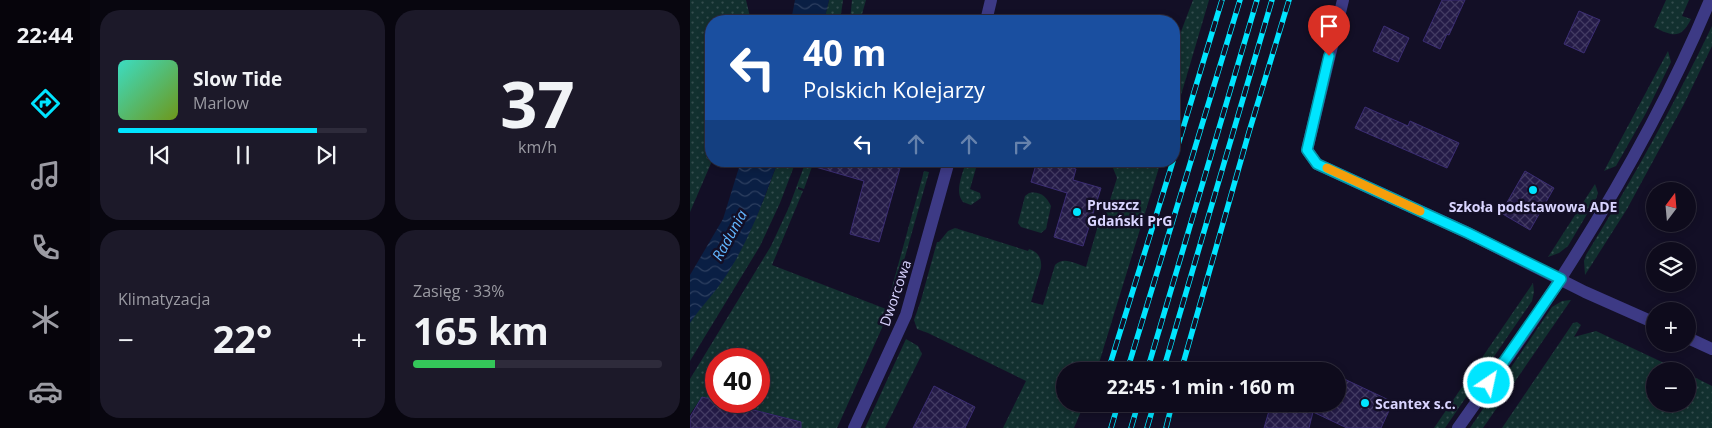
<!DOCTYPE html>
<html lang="pl">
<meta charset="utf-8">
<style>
:root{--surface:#0e0b1c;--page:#1c1929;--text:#f1f3f6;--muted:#9b9ba3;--line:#2e2b3b;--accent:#00e5ff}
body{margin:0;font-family:"Open Sans",sans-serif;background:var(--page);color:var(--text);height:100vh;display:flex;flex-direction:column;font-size:19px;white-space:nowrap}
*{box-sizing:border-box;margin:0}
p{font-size:16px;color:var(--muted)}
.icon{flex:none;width:28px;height:28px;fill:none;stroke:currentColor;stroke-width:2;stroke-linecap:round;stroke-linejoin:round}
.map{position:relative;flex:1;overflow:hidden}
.details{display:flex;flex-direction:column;gap:10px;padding:10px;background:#08060f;width:600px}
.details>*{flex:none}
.hud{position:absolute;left:15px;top:15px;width:475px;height:152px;border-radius:20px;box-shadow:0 2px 8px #0003,0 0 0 1px var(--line);background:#1a4fa0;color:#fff;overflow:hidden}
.needle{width:32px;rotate:16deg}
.tools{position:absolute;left:956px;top:182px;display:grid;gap:10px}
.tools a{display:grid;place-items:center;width:50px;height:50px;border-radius:50%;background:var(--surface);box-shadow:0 2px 8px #0003,0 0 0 1px var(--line);font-size:25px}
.speed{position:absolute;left:15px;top:348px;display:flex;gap:10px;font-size:25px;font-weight:700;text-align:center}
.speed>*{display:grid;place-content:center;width:65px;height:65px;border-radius:50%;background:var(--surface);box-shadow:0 2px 8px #0003,0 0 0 1px var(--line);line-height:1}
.speed .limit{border:8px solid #d22;background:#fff;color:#111}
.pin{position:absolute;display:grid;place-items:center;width:42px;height:42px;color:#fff;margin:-51px -21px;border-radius:50% 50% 50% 0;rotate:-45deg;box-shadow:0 0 5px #0007}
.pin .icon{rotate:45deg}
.me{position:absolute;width:55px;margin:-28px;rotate:34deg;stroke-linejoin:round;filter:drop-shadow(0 0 4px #0008)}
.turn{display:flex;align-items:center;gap:18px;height:105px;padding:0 15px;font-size:22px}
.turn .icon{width:65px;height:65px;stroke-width:2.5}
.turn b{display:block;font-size:35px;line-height:42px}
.lanes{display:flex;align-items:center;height:48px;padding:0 15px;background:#0003;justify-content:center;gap:25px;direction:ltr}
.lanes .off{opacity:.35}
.big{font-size:38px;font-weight:700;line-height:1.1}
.details .widget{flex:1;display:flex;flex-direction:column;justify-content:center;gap:8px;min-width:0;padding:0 18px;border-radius:20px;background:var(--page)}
.details .dial{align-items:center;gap:0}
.dial b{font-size:65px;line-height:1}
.song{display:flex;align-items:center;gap:15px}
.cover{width:60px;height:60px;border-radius:8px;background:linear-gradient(135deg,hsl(170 70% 55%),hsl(80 70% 35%))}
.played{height:5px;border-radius:2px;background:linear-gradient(90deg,var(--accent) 80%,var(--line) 80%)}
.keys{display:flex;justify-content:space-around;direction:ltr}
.heat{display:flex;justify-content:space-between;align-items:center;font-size:28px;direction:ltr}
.charge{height:8px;border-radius:4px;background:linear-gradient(90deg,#34c759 33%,var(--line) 0)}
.details .tiles{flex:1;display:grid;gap:10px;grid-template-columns:repeat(2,1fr)}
.trip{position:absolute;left:366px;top:362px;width:290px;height:50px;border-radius:25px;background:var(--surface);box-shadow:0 2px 8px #0003,0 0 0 1px var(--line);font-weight:700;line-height:50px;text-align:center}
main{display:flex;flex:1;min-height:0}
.tabs{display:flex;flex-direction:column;width:90px;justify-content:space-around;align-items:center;background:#06040b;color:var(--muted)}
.tabs .icon{width:35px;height:35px}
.tabs .current{color:var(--accent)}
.tabs b{font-size:22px;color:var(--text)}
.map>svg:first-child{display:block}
.green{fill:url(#green-dots)}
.water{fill:url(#water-waves)}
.building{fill:url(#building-cross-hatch);stroke:#3b2d73}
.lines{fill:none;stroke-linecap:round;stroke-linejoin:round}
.minor{stroke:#3d3a85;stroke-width:12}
.tertiary{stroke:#3d3a85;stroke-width:12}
.rail-casing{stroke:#00e5ff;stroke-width:5.5}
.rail{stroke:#130f26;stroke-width:4;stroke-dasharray:11;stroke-linecap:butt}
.route-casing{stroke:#0095a6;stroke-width:12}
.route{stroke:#00e5ff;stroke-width:9}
.slow{stroke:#f59e0b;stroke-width:9}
.poi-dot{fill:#00e5ff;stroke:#130f26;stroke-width:2}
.labels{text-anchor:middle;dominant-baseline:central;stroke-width:5;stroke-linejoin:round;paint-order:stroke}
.poi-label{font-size:14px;font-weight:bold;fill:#d9d4ff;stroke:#130f26;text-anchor:start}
.street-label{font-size:14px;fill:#d9d4ff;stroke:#130f26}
.water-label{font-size:15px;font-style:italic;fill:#62b6ff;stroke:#130f26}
</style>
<main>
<nav class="tabs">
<b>22:44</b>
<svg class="icon current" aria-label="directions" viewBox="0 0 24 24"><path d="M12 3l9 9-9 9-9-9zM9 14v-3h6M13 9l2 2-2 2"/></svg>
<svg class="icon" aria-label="music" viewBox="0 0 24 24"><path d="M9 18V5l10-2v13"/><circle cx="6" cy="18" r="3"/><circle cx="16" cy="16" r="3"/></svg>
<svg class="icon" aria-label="phone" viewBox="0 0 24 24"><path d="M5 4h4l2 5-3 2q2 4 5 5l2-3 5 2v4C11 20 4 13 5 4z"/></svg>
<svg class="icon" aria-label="climate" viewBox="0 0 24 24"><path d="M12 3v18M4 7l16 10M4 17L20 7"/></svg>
<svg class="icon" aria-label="car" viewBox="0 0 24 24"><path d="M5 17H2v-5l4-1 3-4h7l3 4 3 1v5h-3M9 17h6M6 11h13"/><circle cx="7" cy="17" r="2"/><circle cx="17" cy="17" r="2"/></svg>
</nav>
<section class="details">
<div class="tiles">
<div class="widget">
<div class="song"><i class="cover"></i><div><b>Slow Tide</b><p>Marlow</p></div></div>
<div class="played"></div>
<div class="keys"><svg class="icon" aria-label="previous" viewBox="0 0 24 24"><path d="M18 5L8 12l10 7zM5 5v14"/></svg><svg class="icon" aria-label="pause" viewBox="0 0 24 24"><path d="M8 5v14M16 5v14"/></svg><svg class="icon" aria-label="next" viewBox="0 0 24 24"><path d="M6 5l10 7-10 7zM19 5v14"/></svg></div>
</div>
<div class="widget dial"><b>37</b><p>km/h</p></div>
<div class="widget"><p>Klimatyzacja</p>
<div class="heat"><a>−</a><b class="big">22°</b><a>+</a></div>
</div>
<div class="widget"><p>Zasięg · 33%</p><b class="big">165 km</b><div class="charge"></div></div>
</div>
</section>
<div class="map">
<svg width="1022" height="428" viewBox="0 0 1022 428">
<defs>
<pattern id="green-dots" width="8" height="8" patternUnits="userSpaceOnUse" patternTransform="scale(1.25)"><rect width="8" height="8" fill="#12302f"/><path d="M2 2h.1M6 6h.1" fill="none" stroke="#344d4e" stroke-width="1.8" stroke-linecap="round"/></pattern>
<pattern id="water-waves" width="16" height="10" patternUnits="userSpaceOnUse" patternTransform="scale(1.25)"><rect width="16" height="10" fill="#0a1f44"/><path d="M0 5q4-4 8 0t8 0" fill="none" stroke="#2d3f60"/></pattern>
<pattern id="building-cross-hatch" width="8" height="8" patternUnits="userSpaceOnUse" patternTransform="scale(1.25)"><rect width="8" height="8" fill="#241b47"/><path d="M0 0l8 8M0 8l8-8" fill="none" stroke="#433b63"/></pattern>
</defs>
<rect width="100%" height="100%" fill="#130f26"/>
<!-- green -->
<g class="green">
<path d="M0,0H56L61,21H21L22,161L0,212Z"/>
<path d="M139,0H153L150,21H134Z"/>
<path d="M162,0H176L170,21H160Z"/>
<path d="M503,0H519L484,119V50Z"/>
<path d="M976,0H999L992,16L1001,19C991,40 982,36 964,27Z"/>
<path d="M1022,26V46L994,104L937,209L895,275L894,261L896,255C942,180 984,105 1022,26Z"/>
<path d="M978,51L981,62L956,113L926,166L914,171Z"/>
<path d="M88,161H106L90,203L70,246L0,361C0,351 0,331 0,322C5,308 27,291 35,276C58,240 74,201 88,161Z"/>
<path d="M116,161H124L114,189L108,187V189L113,191L82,265L196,309L234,171L239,172L200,310L147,428H107L109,421L30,401H69V359H26V400L12,397L0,414V379L81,246L99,207Z"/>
<path d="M276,161H288L280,189L290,193L291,198L281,205L273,202C264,191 273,174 276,161Z"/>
<path d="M402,161H471L409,363L406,371H375V404H394L384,428H313L336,381L238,333L227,329L224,320L231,300L247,242H249L258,231L265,228L338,251L339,249C348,252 352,258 351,268L341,302L353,305L365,265C374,256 385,264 396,267L409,222L414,219L427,178L423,168Z"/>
<path d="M905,184L908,193L906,199L878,246L869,253L858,257Z"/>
<path d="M339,193C350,191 356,196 361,206L356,229L351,233L331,227L328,223L335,196Z"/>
<path d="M843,283L844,292L842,301L755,428H744Z"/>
<path d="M881,300L793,428H780L862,307L872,301Z"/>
<path d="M887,322L891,325L884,337L906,331L991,371H965V404H998V374L1022,386V428H812L883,323Z"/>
<path d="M216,339L228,346L232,354L195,428H175Z"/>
</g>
<!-- water -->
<g class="water">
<path d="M105,0H139L134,21H101Z"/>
<path d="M51,161H88C73,202 58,244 33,280C23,295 10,308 0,323V275L33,219Z"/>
</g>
<!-- building -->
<g class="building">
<path d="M752,0H775L759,35L757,34L750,49L733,41Z"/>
<path d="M889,11L910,20L894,53L874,44Z"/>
<path d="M694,26L719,38L708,62L683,51Z"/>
<path d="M675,107L718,126L720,121L769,143L757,168L665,128Z"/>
<path d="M123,161H212L189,242L160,234L174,181L122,166Z"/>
<path d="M347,161H360L386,169L383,180L411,188L393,246L364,237L377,193L341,182Z"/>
<path d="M835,171L864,188L840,230L811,213Z"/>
<path d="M648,376L703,402L691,428H657L623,412L619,428H574L581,404H648Z"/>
<path d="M244,386L285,407L275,428H223Z"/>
<path d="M12,397L111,422V428H0V417Z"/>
</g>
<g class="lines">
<!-- minor -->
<g class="minor">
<path d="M653,0L617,150L627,164L778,233L895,292L965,323"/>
<path d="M998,338L1022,349"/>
</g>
<!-- tertiary -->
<g class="tertiary">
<path d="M296,21L301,0"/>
<path d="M164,428L216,315L259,161"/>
<path d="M768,428C803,378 839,329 871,278C928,189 980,97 1020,0"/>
</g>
<!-- rail casing -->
<g class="rail-casing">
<g id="rail">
<path d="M484,158L532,0"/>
<path d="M418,371L483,161"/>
<path d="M437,371L550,0"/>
<path d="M457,371L567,0"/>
<path d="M473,371L582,0"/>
<path d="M491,371L559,132L599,0"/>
<path d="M421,428L428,404"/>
<path d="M441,428L448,404"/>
<path d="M457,428L464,404"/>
<path d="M476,428L482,404"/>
</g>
</g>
<!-- rail -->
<use href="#rail" class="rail"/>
</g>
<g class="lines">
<!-- route casing -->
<g class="route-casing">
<path id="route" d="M639,56L617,150L627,164L778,233L871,279L799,383"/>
</g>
<!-- route -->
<use href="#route" class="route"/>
<!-- slow -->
<path class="slow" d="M637,168L730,211"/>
</g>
<!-- markers -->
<g class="poi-dot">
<circle cx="843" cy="190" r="5"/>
<circle cx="387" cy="212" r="5"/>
<circle cx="675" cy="403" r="5"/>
</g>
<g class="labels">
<!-- poi labels -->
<g class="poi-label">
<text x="397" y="204">Pruszcz<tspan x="397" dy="16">Gdański PrG</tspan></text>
<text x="843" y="206" text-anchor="middle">Szkoła podstawowa ADE</text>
<text x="685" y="403">Scantex s.c.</text>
</g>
<!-- street labels -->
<g class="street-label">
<text transform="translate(205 293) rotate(-71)">Dworcowa</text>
</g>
<!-- water labels -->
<g class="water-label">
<text transform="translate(39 235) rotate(-61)">Radunia</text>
</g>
</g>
</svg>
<div class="tools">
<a><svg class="needle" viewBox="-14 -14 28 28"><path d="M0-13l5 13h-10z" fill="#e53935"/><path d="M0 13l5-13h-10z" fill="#9b9ba3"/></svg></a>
<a><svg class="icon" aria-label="layers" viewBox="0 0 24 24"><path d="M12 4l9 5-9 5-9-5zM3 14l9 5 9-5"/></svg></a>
<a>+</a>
<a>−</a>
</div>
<div class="speed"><div class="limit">40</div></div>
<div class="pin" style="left:639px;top:56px;background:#d93025"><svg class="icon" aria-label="arrive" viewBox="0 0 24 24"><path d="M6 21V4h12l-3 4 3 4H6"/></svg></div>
<svg class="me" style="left:799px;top:383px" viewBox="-20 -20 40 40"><circle r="17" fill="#00e5ff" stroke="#fff" stroke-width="3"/><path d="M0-11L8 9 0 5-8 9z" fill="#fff"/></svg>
<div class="trip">22:45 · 1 min · 160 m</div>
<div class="hud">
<div class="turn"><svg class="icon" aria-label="left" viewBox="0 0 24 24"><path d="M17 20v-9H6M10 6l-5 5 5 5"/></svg><div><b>40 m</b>Polskich Kolejarzy</div></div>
<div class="lanes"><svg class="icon" aria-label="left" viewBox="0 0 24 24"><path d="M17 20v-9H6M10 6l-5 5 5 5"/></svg><svg class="icon off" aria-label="ahead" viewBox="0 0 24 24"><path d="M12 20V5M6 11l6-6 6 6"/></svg><svg class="icon off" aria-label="ahead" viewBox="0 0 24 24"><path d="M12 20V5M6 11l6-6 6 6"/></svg><svg class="icon off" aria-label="right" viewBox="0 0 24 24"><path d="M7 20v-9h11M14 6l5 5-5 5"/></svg></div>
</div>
</div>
</main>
